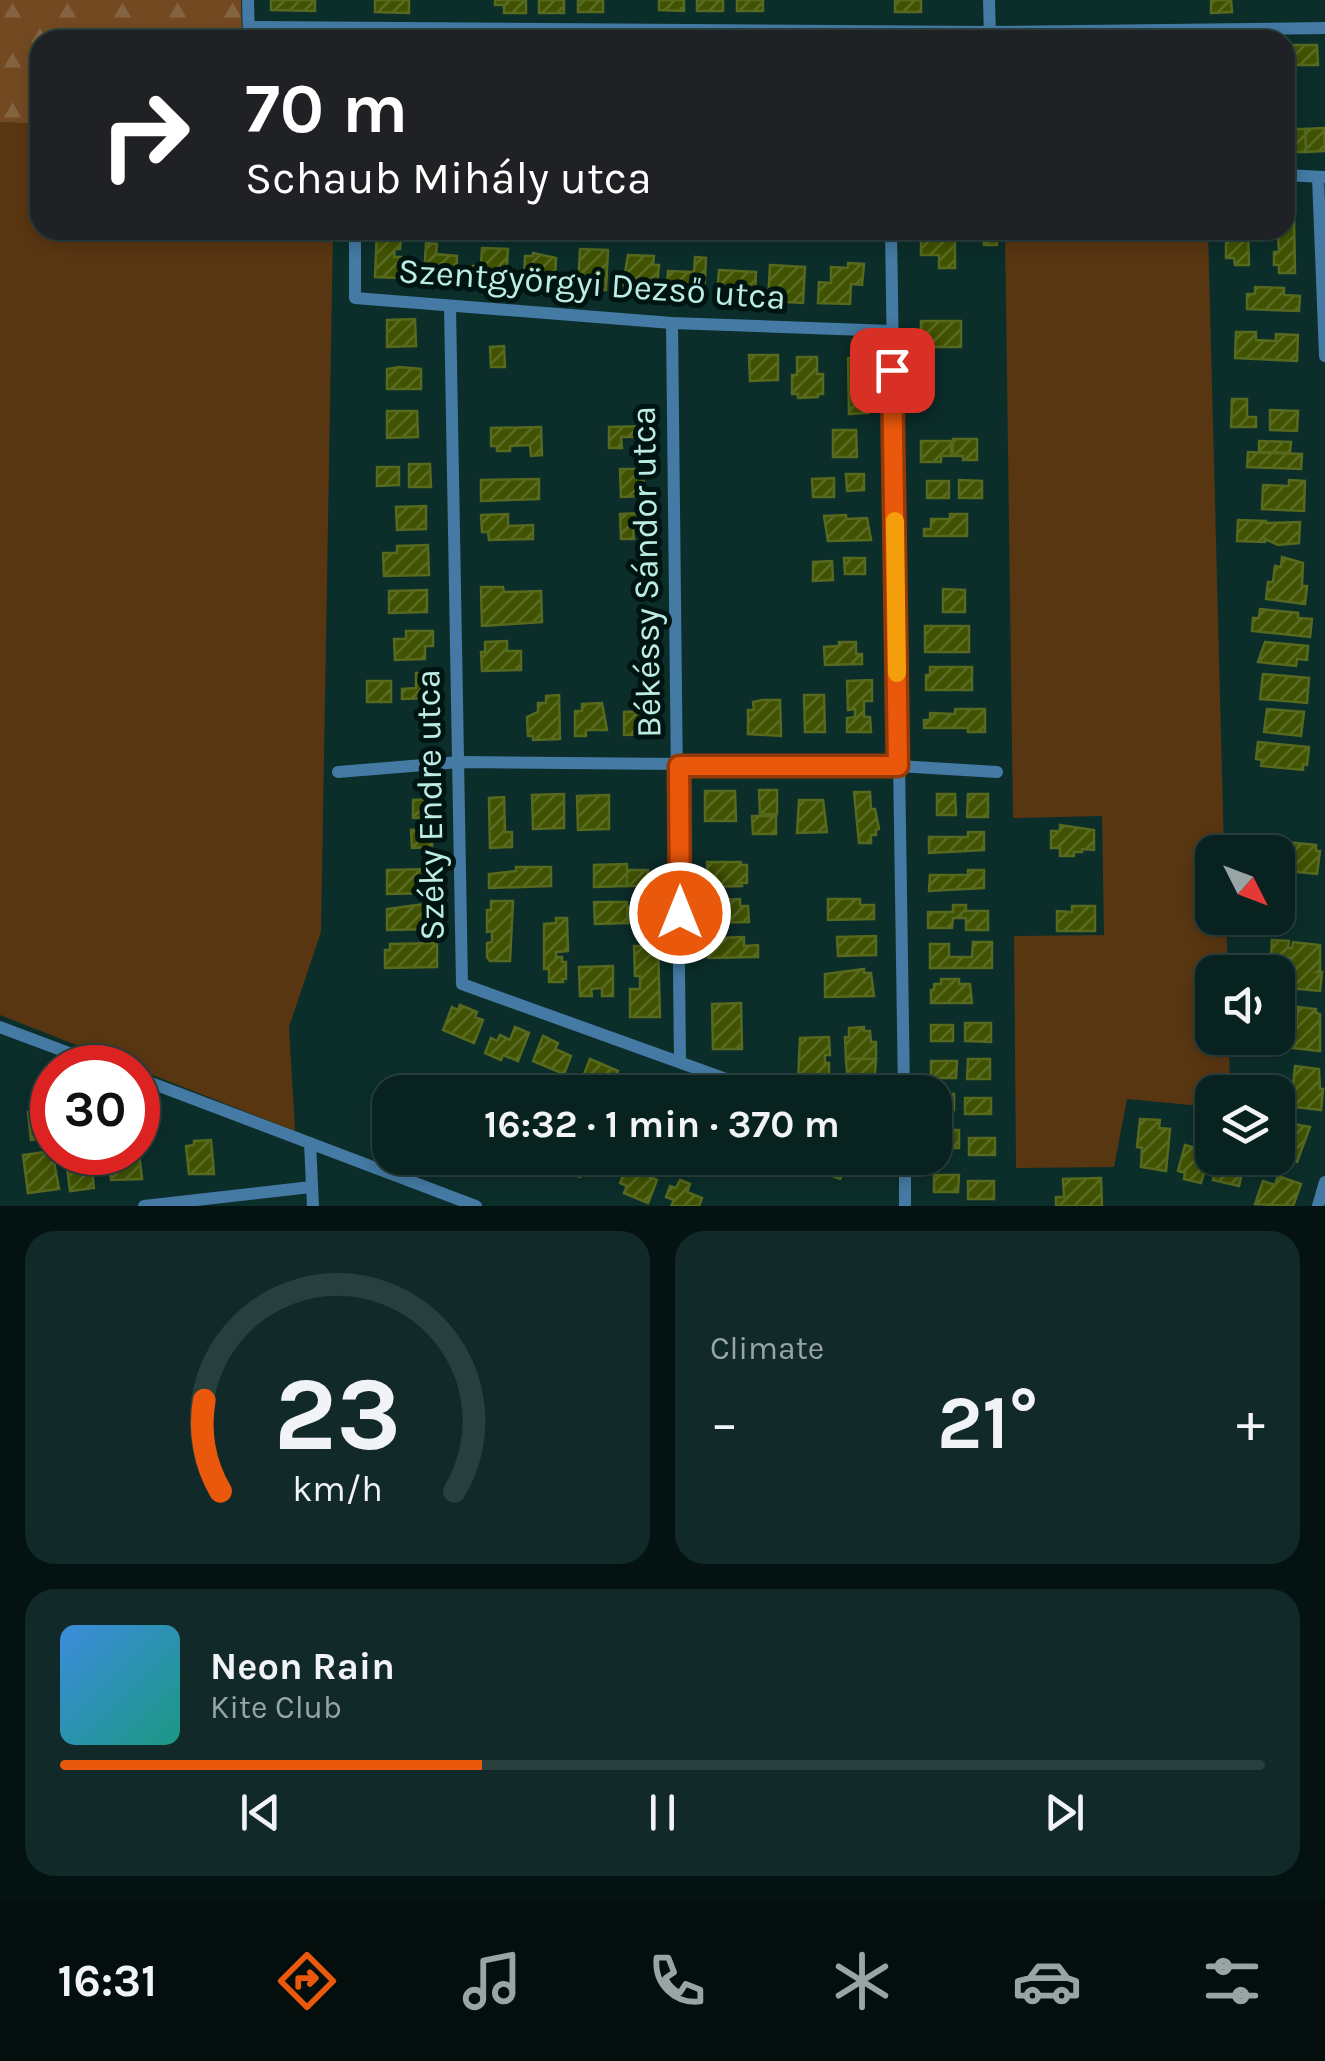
<!DOCTYPE html>
<meta charset="utf-8">
<style>
:root{--surface:#082220;--page:#112a29;--text:#f1f3f6;--muted:#98a4a5;--line:#293f3e;--accent:#ea580c}
body{margin:0;font-family:Karla,sans-serif;background:var(--page);color:var(--text);height:100vh;display:flex;flex-direction:column;font-size:38px;white-space:nowrap}
*{box-sizing:border-box;margin:0}
p{font-size:32px;color:var(--muted)}
.icon{flex:none;width:55px;height:55px;fill:none;stroke:currentColor;stroke-width:2;stroke-linecap:round;stroke-linejoin:round}
.map{position:relative;height:1206px;overflow:hidden}
.drawer{display:flex;flex-direction:column;gap:25px;padding:25px;background:#041312;flex:1}
.drawer>*{flex:none}
.hud{position:absolute;left:30px;top:30px;width:1265px;height:210px;border-radius:30px;box-shadow:0 5px 15px #0003,0 0 0 2px var(--line);background:#202124;color:#fff;overflow:hidden}
.needle{width:65px;rotate:132deg}
.buttons{position:absolute;left:1195px;top:835px;display:grid;gap:20px}
.buttons a{display:grid;place-items:center;width:100px;height:100px;border-radius:20px;background:var(--surface);box-shadow:0 5px 15px #0003,0 0 0 2px var(--line);font-size:50px}
.speed{position:absolute;left:30px;top:1045px;display:flex;gap:20px;font-size:50px;font-weight:700;text-align:center}
.speed>*{display:grid;place-content:center;width:130px;height:130px;border-radius:50%;background:var(--surface);box-shadow:0 5px 15px #0003,0 0 0 2px var(--line);line-height:1}
.speed .limit{border:15px solid #d22;background:#fff;color:#111}
.pin{position:absolute;display:grid;place-items:center;width:85px;height:85px;color:#fff;margin:-42px;border-radius:20px;box-shadow:0 5px 15px #0006}
.me{position:absolute;width:110px;margin:-55px;rotate:0deg;stroke-linejoin:round;filter:drop-shadow(0 0 8px #0008)}
.turn{display:flex;align-items:center;gap:35px;height:210px;padding:0 50px;font-size:45px}
.turn .icon{width:130px;height:130px;stroke-width:2.5}
.turn b{display:block;font-size:70px;line-height:85px}
.big{font-size:75px;font-weight:700;line-height:1.1}
.drawer .tile{flex:1;display:flex;flex-direction:column;justify-content:center;gap:15px;min-width:0;padding:0 35px;border-radius:30px;background:var(--page)}
.drawer .dial{align-items:center;gap:0}
.dial svg{height:260px;overflow:visible;fill:none;stroke:var(--line);stroke-width:7;stroke-linecap:round;text-anchor:middle}
.dial text{fill:var(--text);stroke:none}
.song{display:flex;align-items:center;gap:30px}
.cover{width:120px;height:120px;border-radius:15px;background:linear-gradient(135deg,hsl(210 70% 55%),hsl(170 70% 35%))}
.played{height:10px;border-radius:5px;background:linear-gradient(90deg,var(--accent) 35%,var(--line) 35%)}
.keys{display:flex;justify-content:space-around;direction:ltr}
.heat{display:flex;justify-content:space-between;align-items:center;font-size:55px;direction:ltr}
.drawer .tiles{flex:1;display:grid;gap:25px;grid-template-columns:1fr 1fr}
.tile:last-child{grid-column:span 2}
.trip{position:absolute;left:372px;top:1075px;width:580px;height:100px;border-radius:30px;background:var(--surface);box-shadow:0 5px 15px #0003,0 0 0 2px var(--line);font-weight:700;line-height:100px;text-align:center}
.dock{display:flex;height:160px;justify-content:space-around;align-items:center;background:#030e0d;color:var(--muted)}
.dock .icon{width:70px;height:70px}
.dock .on{color:var(--accent)}
.dock b{font-size:45px;color:var(--text)}
.map>svg:first-child{display:block}
.green{fill:#583612}
.forest{fill:url(#forest-firs)}
.building{fill:url(#building-hatch);stroke:#56691f;stroke-width:2.5}
.lines{fill:none;stroke-linecap:round;stroke-linejoin:round}
.street{stroke:#447aa3;stroke-width:12}
.route-casing{stroke:#983908;stroke-width:25}
.route{stroke:#ea580c;stroke-width:18}
.slow{stroke:#f59e0b;stroke-width:18}
.labels{text-anchor:middle;dominant-baseline:central;stroke-width:10;stroke-linejoin:round;paint-order:stroke}
.street-label{font-size:35px;fill:#bcece3;stroke:#001512}
</style>
<div class="map">
<svg width="1325" height="1206" viewBox="0 0 1325 1206">
<defs>
<pattern id="forest-firs" width="22" height="20" patternUnits="userSpaceOnUse" patternTransform="scale(2.5)"><rect width="22" height="20" fill="#724921"/><path d="M5 1l3.5 6h-7zM16 11l3.5 6h-7z" fill="#846341"/></pattern>
<pattern id="building-hatch" width="6" height="6" patternUnits="userSpaceOnUse" patternTransform="scale(2.5)"><rect width="6" height="6" fill="#415300"/><path d="M-1 1l2-2M0 6l6-6M5 7l2-2" fill="none" stroke="#5a6c25"/></pattern>
</defs>
<rect width="100%" height="100%" fill="#0b2e2a"/>
<!-- green -->
<g class="green">
<path d="M0,122L40,124V230H333L321,932L289,1027L295,1131L0,1015Z"/>
<path d="M1005,230H1208L1224,852H1212V918H1226L1228,972H1212V1038H1229L1230,1092H1212V1107L1127,1099L1114,1167L1016,1168L1014,936L1104,935L1102,816L1013,818Z"/>
</g>
<!-- forest -->
<path class="forest" d="M0,0H241L242,40H40V124L0,122Z"/>
<!-- building -->
<g class="building">
<path d="M271,0H315V11L271,10Z"/>
<path d="M375,0H409V13L375,12Z"/>
<path d="M495,0H526V13H504V5H495Z"/>
<rect x="539" y="0" width="25" height="13"/>
<rect x="578" y="0" width="25" height="12"/>
<path d="M659,0H684V11L659,10Z"/>
<rect x="697" y="0" width="26" height="11"/>
<rect x="737" y="0" width="26" height="11"/>
<rect x="895" y="0" width="26" height="12"/>
<path d="M1211,0H1231L1232,12L1211,13Z"/>
<path d="M1289,45H1317L1318,65H1290Z"/>
<path d="M1324,128L1325,151L1306,152L1305,129Z"/>
<path d="M1286,129H1305L1306,152H1287Z"/>
<path d="M1294,214L1295,273H1279V265H1274V252H1279L1278,237H1267V230H1285V215Z"/>
<path d="M377,230H402L400,249H395L394,257H401L399,278L375,277Z"/>
<path d="M934,230H955V268H939V255H921V240H934Z"/>
<path d="M970,230H997V245H984L983,235H970Z"/>
<path d="M1226,230H1248L1249,265H1235L1234,258H1226Z"/>
<path d="M426,243L437,244L436,254L457,256L456,277H447V281L424,279Z"/>
<path d="M482,248L508,249L506,282H496V276L489,275V282L472,281L473,266H481Z"/>
<path d="M580,249L608,250L606,290L578,289Z"/>
<path d="M533,253L556,258L555,281L531,283V279H524L525,256H533Z"/>
<path d="M628,255L654,256L653,265H659L657,287L623,285Z"/>
<path d="M695,257L706,258L704,297L666,294L668,271L694,272Z"/>
<path d="M848,263L864,264L862,285L851,284L850,304L818,303L819,282L831,283V267L848,268Z"/>
<path d="M770,265L805,267L803,303L768,301Z"/>
<path d="M719,270L756,272L755,298L717,296Z"/>
<path d="M1255,287L1284,288V295L1300,296L1299,311L1247,309V294H1255Z"/>
<path d="M415,319L416,346L387,347V320Z"/>
<rect x="921" y="321" width="40" height="26"/>
<path d="M1236,332H1256V340L1276,341V334L1298,335L1297,361L1235,358Z"/>
<path d="M504,346L505,367H491L490,347Z"/>
<path d="M749,355H778V380L750,381Z"/>
<path d="M797,357H817V374H823V394H818V397L798,398V394H792V375H797Z"/>
<path d="M848,358H867L868,413L849,414Z"/>
<path d="M399,367L421,369V389H387V369Z"/>
<path d="M1232,399H1247V417H1256V427H1231Z"/>
<path d="M1270,410L1298,411L1297,431L1270,430Z"/>
<path d="M387,411H417L418,437L387,438Z"/>
<path d="M649,426V446H637V437H621L622,448H609V427Z"/>
<path d="M541,427L542,455L531,456L530,445L510,446V451H497V446H491V428Z"/>
<path d="M833,430H856L857,457H833Z"/>
<path d="M953,439H977V460H963V456H953Z"/>
<path d="M921,441H951V456H941V462H921Z"/>
<path d="M1259,441L1291,442L1290,453L1259,452Z"/>
<path d="M1248,452L1302,454L1301,469L1247,467Z"/>
<path d="M409,464H430L431,487H409Z"/>
<path d="M377,467H399V485L377,486Z"/>
<path d="M620,469H643L644,496L621,497Z"/>
<path d="M846,474H864V490L847,491Z"/>
<path d="M834,478V497H813L812,479Z"/>
<path d="M539,479V499L481,501V480Z"/>
<path d="M959,480L982,481V498H959Z"/>
<path d="M1289,480L1305,481L1304,511L1262,509L1263,485L1289,486Z"/>
<rect x="927" y="481" width="22" height="17"/>
<path d="M426,506V529L397,530L396,507Z"/>
<path d="M644,513V529H633L634,539H621L620,514Z"/>
<path d="M508,514V526L533,525V539L489,540L488,532H482L481,515Z"/>
<path d="M950,514H967V536H924V529H931V519H950Z"/>
<path d="M846,515V519L867,518L871,540L828,541L824,516Z"/>
<path d="M1238,520L1266,521V523L1300,522L1299,543L1278,545L1265,539V542L1237,541Z"/>
<path d="M428,545L429,575L384,576L383,553H397V546Z"/>
<path d="M1282,557L1303,563L1302,586H1307L1305,604L1266,599L1268,582H1273L1275,566L1281,567Z"/>
<path d="M844,558H865V574H845Z"/>
<path d="M832,561L833,580L813,581V562Z"/>
<path d="M481,587H503L504,592L541,591L542,622L482,626Z"/>
<path d="M943,589L965,590V612H943Z"/>
<path d="M427,590V612L389,613V591Z"/>
<path d="M1260,609L1298,613V618L1312,619L1310,637L1252,631L1253,618H1259Z"/>
<rect x="925" y="626" width="44" height="26"/>
<path d="M406,631H433V646H425V659L395,660L394,639H406Z"/>
<path d="M507,641V651H521V670L482,671L481,652H485V642Z"/>
<path d="M839,642H856V654H862V664L825,665L824,647L839,646Z"/>
<path d="M1265,642L1308,646L1307,660L1297,659L1296,666L1258,662Z"/>
<path d="M930,667H972V690H926V675H930Z"/>
<path d="M416,673H431V698L402,699V689L416,688Z"/>
<path d="M1263,674L1309,678L1307,703L1260,699Z"/>
<path d="M872,680V701H864V717H870L871,732H847V718L855,717V709L848,710L847,681Z"/>
<rect x="367" y="681" width="24" height="21"/>
<path d="M559,695L560,739L533,740V736H528L527,717L538,712V703H546V696Z"/>
<path d="M804,695H824L825,732H805Z"/>
<path d="M762,700H780L781,736L748,734V710H754L753,702Z"/>
<path d="M602,703L607,730H586V736H575V711H582V704Z"/>
<path d="M955,709H985V732H968V728H924V720H930V713L955,714Z"/>
<path d="M1267,709L1304,712L1301,736L1264,732Z"/>
<path d="M650,711L651,734L624,735V712Z"/>
<path d="M1258,742L1309,747L1307,765L1303,764V770L1261,766L1262,760L1256,759Z"/>
<path d="M759,790H777V814H760Z"/>
<path d="M705,791H735L736,821H705Z"/>
<path d="M854,792H870L871,809H875L879,829L876,830V835H871V843H859Z"/>
<path d="M564,794V828L533,829L532,795Z"/>
<path d="M937,794H955L956,815H937Z"/>
<path d="M968,794H988V817H967Z"/>
<path d="M609,795V829L578,830L577,796Z"/>
<path d="M504,797L505,832H512V847L490,848L489,798Z"/>
<path d="M435,799V817L413,818V800Z"/>
<path d="M799,800H823L827,832L797,833Z"/>
<path d="M752,816H776V834H753Z"/>
<path d="M1060,825L1094,830V850L1082,849V852H1074V856H1060V848H1051V831H1060Z"/>
<path d="M432,829V847L412,848L411,830Z"/>
<path d="M968,832H984V850L929,853V837H968Z"/>
<path d="M1285,842L1316,845V851H1320L1317,874L1278,870V852H1270V846L1285,847Z"/>
<path d="M707,862H741V865H747V883H741L742,886L708,887Z"/>
<path d="M627,864V886L594,887V865Z"/>
<path d="M516,867H551V886L489,888V874L516,871Z"/>
<path d="M431,869L432,893L387,894V870Z"/>
<rect x="627" y="870" width="21" height="16"/>
<path d="M968,870H984V888L929,891L930,875H968Z"/>
<path d="M740,899V906H748L749,922L706,923V906H710V900Z"/>
<path d="M828,899H860V905H874V919L828,920Z"/>
<path d="M491,901H513L510,961H490L487,957V943L492,942V931L487,932V910H491Z"/>
<path d="M594,902H627L628,923L595,924Z"/>
<path d="M425,904V908H436L437,929L387,930V909Z"/>
<path d="M953,905H966V911H988V930H966V918H953L952,928H928V912H953Z"/>
<path d="M1072,906H1095V931H1057V911L1072,912Z"/>
<rect x="628" y="907" width="21" height="16"/>
<path d="M556,918H567L568,951L556,952V957H562V962H566V979H562L563,982H549V969H544V924L556,923Z"/>
<path d="M876,936V955L838,956L837,937Z"/>
<path d="M744,937V946L758,945V957L708,958L707,944H720L719,938Z"/>
<path d="M1272,940L1289,941L1288,948H1292L1293,942L1320,945V970L1317,972H1322L1320,991L1278,987V972L1272,971L1290,972L1291,958L1271,956Z"/>
<path d="M973,942H992V968H930V944H949V957H972Z"/>
<path d="M437,943V967L385,968V950H390V944Z"/>
<path d="M634,946H658L660,1017H630V989H640V976H635Z"/>
<path d="M613,966V996H602V988L591,989L592,996H580L579,967Z"/>
<path d="M864,969V973H871L874,996L825,997V974Z"/>
<path d="M941,979H959V984H970L972,1003H931V990H934V984H941Z"/>
<path d="M741,1003L742,1049H713L712,1004Z"/>
<path d="M460,1005L477,1012L475,1017L483,1020L474,1043L443,1030L452,1007L458,1010Z"/>
<path d="M1298,1007L1316,1009V1013L1320,1014V1051L1274,1046L1278,1024L1296,1026Z"/>
<path d="M965,1023H991V1042L965,1041Z"/>
<rect x="931" y="1025" width="22" height="16"/>
<path d="M515,1027L529,1033L518,1061L503,1055L501,1060L485,1053L491,1038L497,1041L500,1035L510,1040Z"/>
<path d="M864,1027V1031H870L871,1042H876V1059H846L845,1037H849V1028Z"/>
<path d="M543,1036L558,1043L555,1049L571,1056L564,1074L533,1061Z"/>
<path d="M829,1037L830,1055H825V1063H829V1087H812V1081H798L800,1038Z"/>
<path d="M590,1059L618,1071L612,1084L607,1082L604,1088L581,1082Z"/>
<path d="M846,1059H876L874,1087H848Z"/>
<path d="M968,1059H990V1079H967Z"/>
<path d="M931,1061H957L956,1078H931Z"/>
<path d="M1295,1066L1319,1069L1320,1089H1323L1321,1110L1286,1106L1288,1085L1293,1086Z"/>
<path d="M408,1079L430,1088L428,1092H397L401,1081L406,1083Z"/>
<rect x="935" y="1094" width="19" height="16"/>
<rect x="965" y="1098" width="26" height="16"/>
<path d="M41,1110L44,1138L31,1140L28,1112Z"/>
<path d="M1140,1119L1160,1120L1159,1128L1170,1129L1166,1171L1141,1167L1142,1148L1137,1147Z"/>
<path d="M1281,1122L1310,1127L1297,1162L1278,1155Z"/>
<rect x="935" y="1130" width="24" height="18"/>
<rect x="969" y="1138" width="26" height="17"/>
<path d="M211,1140L214,1174H189L186,1146L194,1145V1141Z"/>
<path d="M1185,1145L1210,1152L1201,1183L1184,1179L1185,1173L1178,1171Z"/>
<path d="M52,1151L59,1189L28,1193L23,1155Z"/>
<path d="M65,1152H90L94,1188L70,1191Z"/>
<path d="M108,1152H139L142,1179L111,1180Z"/>
<path d="M579,1158H612L607,1170L601,1167L598,1174L583,1169L580,1177L572,1174Z"/>
<path d="M830,1158H849L840,1179L824,1173Z"/>
<path d="M1218,1158L1245,1160L1239,1186L1213,1180Z"/>
<path d="M627,1167L657,1180L648,1203L624,1193L627,1186L620,1183Z"/>
<path d="M934,1175H959L958,1192H934Z"/>
<path d="M1278,1176L1301,1184L1293,1206L1255,1204L1263,1181L1275,1185Z"/>
<path d="M1101,1178L1102,1206H1056V1197H1064L1063,1179Z"/>
<path d="M680,1180L690,1184L687,1192L702,1198L699,1206H671L674,1200L666,1197L670,1186L676,1188Z"/>
<rect x="968" y="1181" width="26" height="18"/>
</g>
<g class="lines">
<!-- street -->
<g class="street">
<path d="M248,0L249,40"/>
<path d="M989,0L990,37"/>
<path d="M249,27L990,32L1325,28"/>
<path d="M1285,175L1323,177"/>
<path d="M1318,177L1325,356"/>
<path d="M355,230V298L672,323L892,331"/>
<path d="M891,230L904,1092"/>
<path d="M450,306L462,984L762,1092"/>
<path d="M672,323L680,1061"/>
<path d="M338,772L460,762L898,766L997,772"/>
<path d="M0,1027L109,1068"/>
<path d="M138,1078L476,1206"/>
<path d="M310,1143L313,1206"/>
<path d="M905,1158V1206"/>
<path d="M144,1206L311,1187"/>
<path d="M1318,1206L1325,1182"/>
</g>
</g>
<g class="lines">
<!-- route casing -->
<g class="route-casing">
<path id="route" d="M680,913L679,766H898L892,370"/>
</g>
<!-- route -->
<use href="#route" class="route"/>
<!-- slow -->
<path class="slow" d="M895,521L897,673"/>
</g>
<g class="labels">
<!-- street labels -->
<g class="street-label">
<text transform="translate(592 284) rotate(4)">Szentgyörgyi Dezső utca</text>
<text transform="translate(646 572) rotate(-91)">Békéssy Sándor utca</text>
<text transform="translate(430 805) rotate(-91)">Széky Endre utca</text>
</g>
</g>
</svg>
<div class="buttons">
<a><svg class="needle" viewBox="-14 -14 28 28"><path d="M0-13l5 13h-10z" fill="#e53935"/><path d="M0 13l5-13h-10z" fill="#98a4a5"/></svg></a>
<a><svg class="icon" aria-label="sound" viewBox="0 0 24 24"><path d="M4 9h4l5-4v14l-5-4H4zM17 9q2 3 0 6"/></svg></a>
<a><svg class="icon" aria-label="layers" viewBox="0 0 24 24"><path d="M12 4l9 5-9 5-9-5zM3 14l9 5 9-5"/></svg></a>
</div>
<div class="speed"><div class="limit">30</div></div>
<div class="pin" style="left:892px;top:370px;background:#d93025"><svg class="icon" aria-label="arrive" viewBox="0 0 24 24"><path d="M6 21V4h12l-3 4 3 4H6"/></svg></div>
<svg class="me" style="left:680px;top:913px" viewBox="-20 -20 40 40"><circle r="17" fill="#ea580c" stroke="#fff" stroke-width="3"/><path d="M0-11L8 9 0 5-8 9z" fill="#fff"/></svg>
<div class="trip">16:32 · 1 min · 370 m</div>
<div class="hud">
<div class="turn"><svg class="icon" aria-label="right" viewBox="0 0 24 24"><path d="M7 20v-9h11M14 6l5 5-5 5"/></svg><div><b>70 m</b>Schaub Mihály utca</div></div>
</div>
</div>
<section class="drawer">
<div class="tiles">
<div class="tile dial"><svg viewBox="0 0 100 80">
<path d="M14 69A42 42 0 1 1 86 69"/>
<path d="M14 69A42 42 0 0 1 9 41" stroke="#ea580c"/>
<text x="50" y="56" font-size="32" font-weight="700">23</text>
<text x="50" y="72" font-size="11">km/h</text>
</svg></div>
<div class="tile"><p>Climate</p>
<div class="heat"><a>−</a><b class="big">21°</b><a>+</a></div>
</div>
<div class="tile">
<div class="song"><i class="cover"></i><div><b>Neon Rain</b><p>Kite Club</p></div></div>
<div class="played"></div>
<div class="keys"><svg class="icon" aria-label="previous" viewBox="0 0 24 24"><path d="M18 5L8 12l10 7zM5 5v14"/></svg><svg class="icon" aria-label="pause" viewBox="0 0 24 24"><path d="M8 5v14M16 5v14"/></svg><svg class="icon" aria-label="next" viewBox="0 0 24 24"><path d="M6 5l10 7-10 7zM19 5v14"/></svg></div>
</div>
</div>
</section>
<nav class="dock">
<b>16:31</b>
<svg class="icon on" aria-label="directions" viewBox="0 0 24 24"><path d="M12 3l9 9-9 9-9-9zM9 14v-3h6M13 9l2 2-2 2"/></svg>
<svg class="icon" aria-label="music" viewBox="0 0 24 24"><path d="M9 18V5l10-2v13"/><circle cx="6" cy="18" r="3"/><circle cx="16" cy="16" r="3"/></svg>
<svg class="icon" aria-label="phone" viewBox="0 0 24 24"><path d="M5 4h4l2 5-3 2q2 4 5 5l2-3 5 2v4C11 20 4 13 5 4z"/></svg>
<svg class="icon" aria-label="climate" viewBox="0 0 24 24"><path d="M12 3v18M4 7l16 10M4 17L20 7"/></svg>
<svg class="icon" aria-label="car" viewBox="0 0 24 24"><path d="M5 17H2v-5l4-1 3-4h7l3 4 3 1v5h-3M9 17h6M6 11h13"/><circle cx="7" cy="17" r="2"/><circle cx="17" cy="17" r="2"/></svg>
<svg class="icon" aria-label="filters" viewBox="0 0 24 24"><path d="M4 7h16M4 17h16"/><circle cx="9" cy="7" r="2"/><circle cx="15" cy="17" r="2"/></svg>
</nav>
